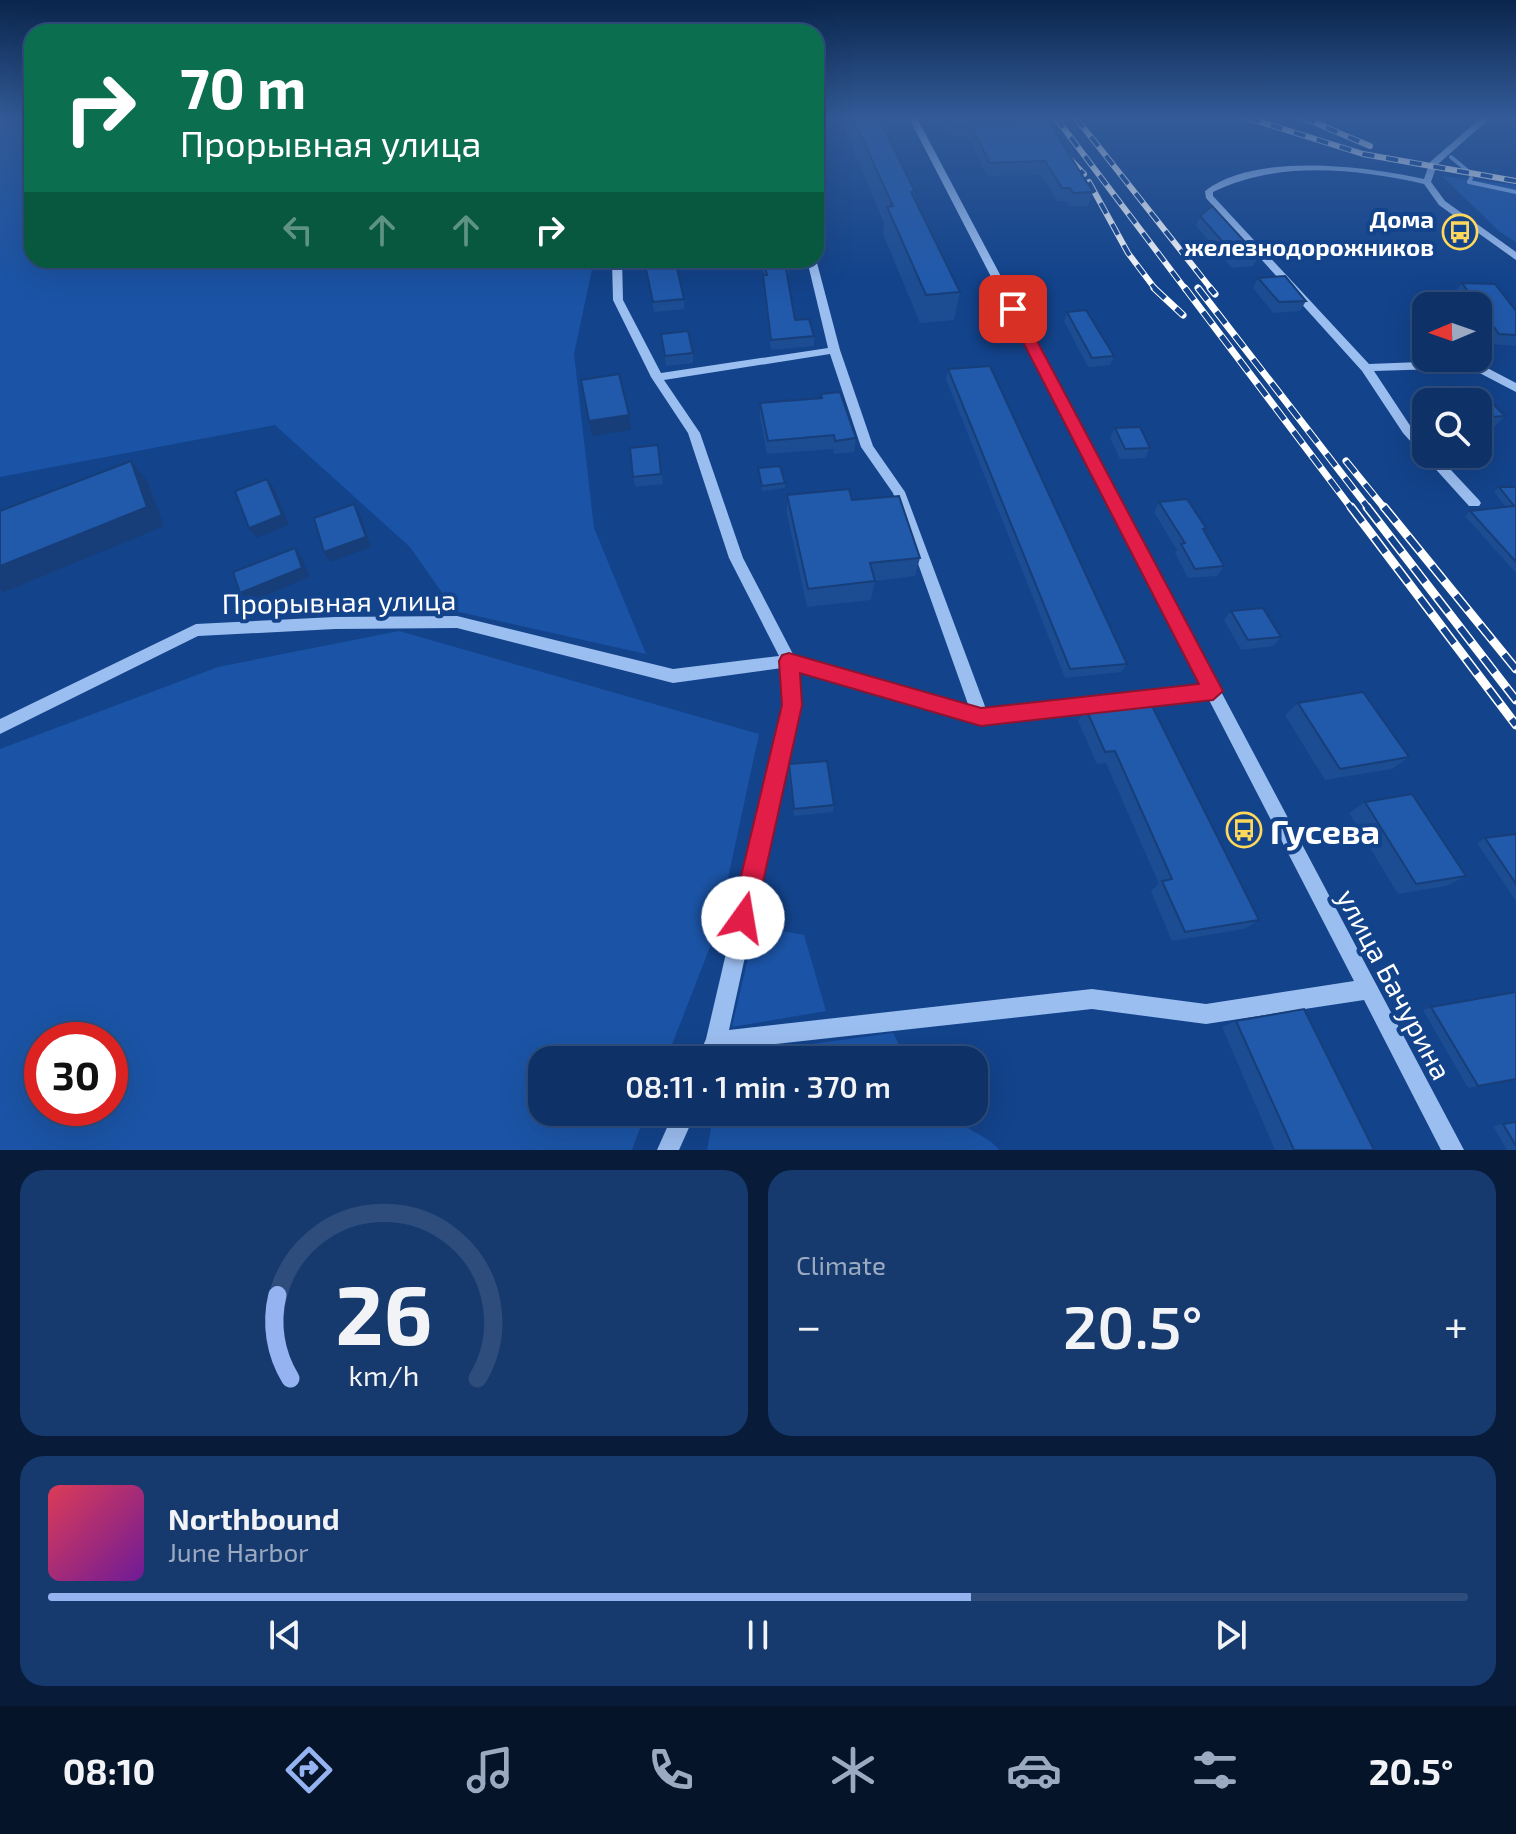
<!DOCTYPE html>
<meta charset="utf-8">
<style>
:root{--surface:#0e3268;--page:#173a6e;--text:#f1f3f6;--muted:#9baac0;--line:#2e4d7c;--accent:#95b2f1}
body{margin:0;font-family:"Exo 2",sans-serif;background:var(--page);color:var(--text);height:100vh;display:flex;flex-direction:column;font-size:30px;white-space:nowrap}
*{box-sizing:border-box;margin:0}
p{font-size:26px;color:var(--muted)}
.icon{flex:none;width:44px;height:44px;fill:none;stroke:currentColor;stroke-width:2;stroke-linecap:round;stroke-linejoin:round}
.map{position:relative;height:1150px;overflow:hidden}
.details{display:flex;flex-direction:column;gap:20px;padding:20px;background:#081c39;flex:1}
.details>*{flex:none}
.banner{position:absolute;left:24px;top:24px;width:800px;height:244px;border-radius:24px;box-shadow:0 8px 32px #0002,0 0 0 2px var(--line);background:#0b6e4f;color:#fff;overflow:hidden}
.needle{width:52px;rotate:268deg}
.tools{position:absolute;left:1412px;top:292px;display:grid;gap:16px}
.tools a{display:grid;place-items:center;width:80px;height:80px;border-radius:16px;background:var(--surface);box-shadow:0 8px 32px #0002,0 0 0 2px var(--line);font-size:40px}
.speed{position:absolute;left:24px;top:1022px;display:flex;gap:16px;font-size:40px;font-weight:700;text-align:center}
.speed>*{display:grid;place-content:center;width:104px;height:104px;border-radius:50%;background:var(--surface);box-shadow:0 8px 32px #0002,0 0 0 2px var(--line);line-height:1}
.speed .limit{border:12px solid #d22;background:#fff;color:#111}
.pin{position:absolute;display:grid;place-items:center;width:68px;height:68px;color:#fff;margin:-34px;border-radius:16px;box-shadow:0 4px 12px #0006}
.me{position:absolute;width:88px;margin:-44px;rotate:13deg;stroke-linejoin:round;filter:drop-shadow(0 0 6px #0008)}
.turn{display:flex;align-items:center;gap:28px;height:168px;padding:0 24px;font-size:36px}
.turn .icon{width:104px;height:104px;stroke-width:2.5}
.turn b{display:block;font-size:56px;line-height:68px}
.lanes{display:flex;align-items:center;height:76px;padding:0 24px;background:#0003;justify-content:center;gap:40px;direction:ltr}
.lanes .off{opacity:.35}
.big{font-size:60px;font-weight:600;line-height:1.1}
.details .card{flex:1;display:flex;flex-direction:column;justify-content:center;gap:12px;min-width:0;padding:0 28px;border-radius:24px;background:var(--page)}
.details .dial{align-items:center;gap:0}
.dial svg{height:208px;overflow:visible;fill:none;stroke:var(--line);stroke-width:7;stroke-linecap:round;text-anchor:middle}
.dial text{fill:var(--text);stroke:none}
.song{display:flex;align-items:center;gap:24px}
.cover{width:96px;height:96px;border-radius:12px;background:linear-gradient(135deg,hsl(350 70% 55%),hsl(280 70% 35%))}
.played{height:8px;border-radius:4px;background:linear-gradient(90deg,var(--accent) 65%,var(--line) 65%)}
.keys{display:flex;justify-content:space-around;direction:ltr}
.heat{display:flex;justify-content:space-between;align-items:center;font-size:44px;direction:ltr}
.details .tiles{flex:1;display:grid;gap:20px;grid-template-columns:1fr 1fr}
.card:last-child{grid-column:span 2}
.trip{position:absolute;left:528px;top:1046px;width:460px;height:80px;border-radius:24px;background:var(--surface);box-shadow:0 8px 32px #0002,0 0 0 2px var(--line);font-weight:600;line-height:80px;text-align:center}
.tab-bar{display:flex;height:128px;justify-content:space-around;align-items:center;background:#06142a;color:var(--muted)}
.tab-bar .icon{width:56px;height:56px}
.tab-bar .on{color:var(--accent)}
.tab-bar b{font-size:36px;color:var(--text)}
.map>svg:first-child{display:block}
.green{fill:#1b54a6;fill-rule:evenodd}
.lines{fill:none;stroke-linecap:round;stroke-linejoin:round}
.stream{stroke:#8db8f4;stroke-width:4}
.minor{fill:#9bbef0;fill-rule:evenodd}
.rail-far2-casing{stroke:#fff;stroke-width:6}
.rail-far1-casing{stroke:#fff;stroke-width:7}
.rail-casing{stroke:#fff;stroke-width:9}
.rail-far2{stroke:#13438b;stroke-width:4;stroke-dasharray:12;stroke-linecap:butt}
.rail-far1{stroke:#13438b;stroke-width:5;stroke-dasharray:15;stroke-linecap:butt}
.rail{stroke:#13438b;stroke-width:6;stroke-dasharray:19;stroke-linecap:butt}
.wall{fill:#1c4d93}
.shaded-wall{fill:#173e78}
.building{fill:#2159ab;stroke:#173e78;stroke-width:2}
.route{fill:#e11d48;stroke:#92132f;stroke-width:2}
.labels{text-anchor:middle;dominant-baseline:central;stroke-width:8;stroke-linejoin:round;paint-order:stroke}
.far-poi-label{font-size:24px;font-weight:bold;fill:#fff;stroke:#13438b;text-anchor:end}
.street-label{font-size:28px;fill:#fff;stroke:#13438b}
.near-poi-label{font-size:34px;font-weight:bold;fill:#fff;stroke:#13438b;text-anchor:start}
</style>
<div class="map">
<svg width="1516" height="1150" viewBox="0 0 1516 1150">
<rect width="100%" height="100%" fill="#13438b"/>
<!-- green -->
<g class="green">
<path d="M0,118H32V260H594L574,354L594,528L646,654L455,611L410,547L275,425L0,477Z"/>
<path d="M1442,176L1516,185V242L1500,232Z"/>
<path d="M399,631L759,734L717,929L666,1060H542V1112H646L632,1150H0V749L218,667ZM110,1040V1108H42V1040Z"/>
<path d="M771,929L804,935L826,1011L732,1027L753,937Z"/>
<path d="M893,1033L907,1060H723L724,1056Z"/>
<path d="M714,1112H949C965,1132 989,1135 999,1150H707Z"/>
</g>
<g class="lines">
<!-- stream -->
<g class="stream">
<path d="M1451,157L1469,172"/>
<path d="M1471,178L1469,182L1516,192"/>
</g>
<!-- minor -->
<g class="minor">
<path d="M909,118H917L1464,1150H1441L1364,1000L1206,1024L1092,1009L722,1050L718,1060H697L706,1039L784,705L782,668L673,683L457,628L335,629L198,636L0,734V719L196,624L335,617L457,616L673,669L779,656L729,558L688,433L651,377L613,300L612,260H622L623,300L661,373L828,348L807,260L816,259L840,350L873,446L905,492L986,709L1202,685ZM830,354L861,447L893,493L969,707L794,656L743,558L700,433L664,380ZM797,670L981,724L1208,698L1354,981L1206,1004L1092,989L729,1030L800,705Z"/>
<path d="M1481,118H1490L1437,165L1431,182L1445,201L1516,252V260L1439,205L1424,184C1356,169 1278,160 1213,192V196L1369,364L1472,360L1516,383V392L1470,368L1374,371L1411,427L1426,442V454H1436L1479,500L1481,503L1479,506H1469L1403,433L1362,371L1206,198L1205,191C1256,152 1364,166 1424,179L1430,162Z"/>
<path d="M674,1112H696L679,1150H657Z"/>
</g>
<!-- rail-far2 casing -->
<g class="rail-far2-casing">
<g id="rail-far2">
<path d="M1031,118L1084,174"/>
<path d="M1056,118L1186,290"/>
<path d="M1076,118L1212,290"/>
<path d="M1248,118L1363,154L1516,181"/>
<path d="M1304,118L1370,146"/>
<path d="M1089,182L1128,253L1156,290"/>
</g>
</g>
<!-- rail-far1 casing -->
<g class="rail-far1-casing">
<g id="rail-far1">
<path d="M1154,288L1183,315"/>
<path d="M1185,288L1352,509"/>
<path d="M1198,288L1369,509"/>
<path d="M1210,288L1215,294"/>
<path d="M1346,461L1385,509"/>
</g>
</g>
<!-- rail casing -->
<g class="rail-casing">
<g id="rail">
<path d="M1351,507L1516,725"/>
<path d="M1367,507L1516,700"/>
<path d="M1384,507L1516,669"/>
</g>
</g>
<!-- rail-far2 -->
<use href="#rail-far2" class="rail-far2"/>
<!-- rail-far1 -->
<use href="#rail-far1" class="rail-far1"/>
<!-- rail -->
<use href="#rail" class="rail"/>
</g>
<!-- wall -->
<g class="wall">
<path d="M840,118H879L915,192L914,198L960,292L954,320L920,323L883,234L884,223Z"/>
<path d="M939,118H975L977,124L1048,121L1093,192L1088,206H1069L1066,201H1058L1041,175L987,176L968,137H948Z"/>
<path d="M1191,118H1221L1219,123H1194Z"/>
<path d="M1370,118H1419L1375,122Z"/>
<path d="M1200,216L1258,256L1253,266L1232,268L1196,226Z"/>
<path d="M644,260H665L667,269L684,299V309L654,312Z"/>
<path d="M760,260H789V273H787L795,320L814,336V346L771,350L763,285L764,275Z"/>
<path d="M1258,278L1306,301L1300,311L1273,313L1253,288Z"/>
<path d="M1462,283L1516,311V346L1490,344L1478,326V306H1464L1454,293Z"/>
<path d="M1067,312L1114,356L1110,365L1088,367L1064,321Z"/>
<path d="M661,334L693,353V363L666,366Z"/>
<path d="M948,369L1127,664L1121,672L1065,678L946,379Z"/>
<path d="M821,394L856,438L854,452L834,454L833,449L767,454L760,416V403L821,398Z"/>
<path d="M1487,398L1505,416L1495,426L1478,427V402H1426V421L1418,411L1426,401Z"/>
<path d="M1115,428L1150,448L1145,458L1120,459L1110,438Z"/>
<path d="M658,445L663,484L635,487L633,477Z"/>
<path d="M758,468L785,483V488L762,491Z"/>
<path d="M1499,487H1516V573L1465,516L1470,511L1506,507L1494,492Z"/>
<path d="M787,495L852,500L920,558L915,576L875,581L871,600L807,607L787,514Z"/>
<path d="M1159,502L1206,528L1204,531L1224,566L1217,576L1188,578L1175,553L1177,550L1154,512Z"/>
<path d="M1231,611L1281,637L1273,646L1241,650L1224,620Z"/>
<path d="M1298,703L1409,757L1392,769L1325,780L1285,715Z"/>
<path d="M1086,709L1259,920L1244,929L1172,941L1151,891L1159,884L1106,763L1097,764L1078,721Z"/>
<path d="M789,764L834,805L833,812L794,816L788,772Z"/>
<path d="M1365,802L1466,876L1446,886L1398,894L1349,813Z"/>
<path d="M1516,834V901L1477,843L1485,838Z"/>
<path d="M1431,1007L1516,1079L1468,1088L1423,1010Z"/>
<path d="M1236,1021L1374,1150H1275L1222,1027Z"/>
<path d="M1516,1121V1150H1507L1493,1126Z"/>
</g>
<!-- shaded-wall -->
<g class="shaded-wall">
<path d="M629,415L631,430L592,436L589,421Z"/>
<path d="M131,461L147,480L164,526L4,592L0,589V566Z"/>
<path d="M267,479L274,488L289,525L256,538L249,528Z"/>
<path d="M354,504L360,514L371,547L330,562L324,552Z"/>
<path d="M295,548L302,557L309,577L248,603L240,593Z"/>
</g>
<!-- building -->
<g class="building">
<path d="M853,118H879L915,192H911L960,292L926,295L887,207L893,206Z"/>
<path d="M948,118H975L977,124L1048,121L1093,192L1073,193L1070,188H1062L1045,161L990,163L970,124H951Z"/>
<path d="M1212,206L1258,256L1237,258L1200,216Z"/>
<path d="M644,260H665L667,269L677,268L684,299L653,302Z"/>
<path d="M763,260H789V263H785L795,320L809,319L814,336L771,340L763,275H767Z"/>
<path d="M1285,276L1306,301L1279,302L1258,278Z"/>
<path d="M1462,283L1495,284L1516,311V335L1499,334Z"/>
<path d="M1086,310L1114,356L1092,358L1067,312Z"/>
<path d="M688,331L693,353L665,356L661,334Z"/>
<path d="M990,366L1127,664L1070,669L948,369Z"/>
<path d="M619,374L629,415L589,421L581,380Z"/>
<path d="M840,392L856,438L835,441L834,435L768,441L760,403L822,398L821,394Z"/>
<path d="M1487,398L1505,416L1478,418V402L1426,401Z"/>
<path d="M1140,427L1150,448L1125,449L1115,428Z"/>
<path d="M658,445L661,474L633,477L630,448Z"/>
<path d="M131,461L147,507L0,566V511Z"/>
<path d="M780,466L785,483L762,486L758,468Z"/>
<path d="M267,479L282,515L249,528L235,491Z"/>
<path d="M1499,487H1516V562L1470,511L1514,506Z"/>
<path d="M849,489L852,500L899,496L920,558L870,563L875,581L808,589L787,495Z"/>
<path d="M1187,499L1206,528L1203,529L1224,566L1195,569L1181,544L1185,543L1159,502Z"/>
<path d="M354,504L366,537L324,552L314,518Z"/>
<path d="M295,548L302,568L240,593L233,572Z"/>
<path d="M1263,608L1281,637L1248,640L1231,611Z"/>
<path d="M1363,692L1409,757L1340,769L1298,703Z"/>
<path d="M1149,700L1259,920L1185,932L1162,881L1172,879L1115,751L1105,752L1086,709Z"/>
<path d="M827,761L834,805L794,809L789,764Z"/>
<path d="M1412,794L1466,876L1416,884L1365,802Z"/>
<path d="M1516,834V884L1485,838Z"/>
<path d="M1516,992V1079L1478,1086L1431,1007Z"/>
<path d="M1304,1009L1374,1150H1294L1236,1021Z"/>
<path d="M1516,1122V1146L1503,1124Z"/>
</g>
<!-- sky -->
<linearGradient id="sky" x2="0" y2="1"><stop stop-color="#0a254c"/><stop offset="0.42" stop-color="#335b98"/><stop offset="1" stop-color="#335b98" stop-opacity="0"/></linearGradient>
<rect width="1516" height="279" fill="url(#sky)"/>
<!-- route -->
<path class="route" d="M1013,305L1020,309L1223,691L1213,700L981,726L800,673L802,705L755,918L752,927L743,930L735,927L731,918L782,705L779,661L782,655L789,653L981,708L1199,684L1006,309Z"/>
<!-- icons -->
<defs>
<g id="bus-ring" transform="scale(1.8)"><circle r="9.5" fill="#13438b" stroke="#ffd75b" stroke-width="1.5"/><path d="M-5-6H5V4H4V6H2V4H-2V6H-4V4H-5ZM-3.5-4V0h7V-4ZM-3.5 1.2v1.5H-2V1.2ZM2 1.2v1.5H3.5V1.2Z" fill="#ffd75b"/></g>
</defs>
<g fill-rule="evenodd">
<use href="#bus-ring" x="1460" y="232"/>
<use href="#bus-ring" x="1244" y="830"/>
</g>
<g class="labels">
<!-- far-poi labels -->
<g class="far-poi-label">
<text x="1434" y="218">Дома<tspan x="1434" dy="28">железнодорожников</tspan></text>
</g>
<!-- street labels -->
<g class="street-label">
<text transform="translate(339 601) rotate(-1)">Прорывная улица</text>
<text transform="translate(1395 984) rotate(62)">улица Бачурина</text>
</g>
<!-- near-poi labels -->
<g class="near-poi-label">
<text x="1270" y="830">Гусева</text>
</g>
</g>
</svg>
<div class="tools">
<a><svg class="needle" viewBox="-14 -14 28 28"><path d="M0-13l5 13h-10z" fill="#e53935"/><path d="M0 13l5-13h-10z" fill="#9baac0"/></svg></a>
<a><svg class="icon" aria-label="search" viewBox="0 0 24 24"><circle cx="10" cy="10" r="6"/><path d="M15 15l6 6"/></svg></a>
</div>
<div class="speed"><div class="limit">30</div></div>
<div class="pin" style="left:1013px;top:309px;background:#d93025"><svg class="icon" aria-label="arrive" viewBox="0 0 24 24"><path d="M6 21V4h12l-3 4 3 4H6"/></svg></div>
<svg class="me" style="left:743px;top:918px" viewBox="-20 -20 40 40"><circle r="19" fill="#fff"/><path d="M0-13L10 11 0 6-10 11z" fill="#e11d48"/></svg>
<div class="trip">08:11 · 1 min · 370 m</div>
<div class="banner">
<div class="turn"><svg class="icon" aria-label="right" viewBox="0 0 24 24"><path d="M7 20v-9h11M14 6l5 5-5 5"/></svg><div><b>70 m</b>Прорывная улица</div></div>
<div class="lanes"><svg class="icon off" aria-label="left" viewBox="0 0 24 24"><path d="M17 20v-9H6M10 6l-5 5 5 5"/></svg><svg class="icon off" aria-label="ahead" viewBox="0 0 24 24"><path d="M12 20V5M6 11l6-6 6 6"/></svg><svg class="icon off" aria-label="ahead" viewBox="0 0 24 24"><path d="M12 20V5M6 11l6-6 6 6"/></svg><svg class="icon" aria-label="right" viewBox="0 0 24 24"><path d="M7 20v-9h11M14 6l5 5-5 5"/></svg></div>
</div>
</div>
<section class="details">
<div class="tiles">
<div class="card dial"><svg viewBox="0 0 100 80">
<path d="M14 69A42 42 0 1 1 86 69"/>
<path d="M14 69A42 42 0 0 1 9 37" stroke="#95b2f1"/>
<text x="50" y="56" font-size="32" font-weight="700">26</text>
<text x="50" y="72" font-size="11">km/h</text>
</svg></div>
<div class="card"><p>Climate</p>
<div class="heat"><a>−</a><b class="big">20.5°</b><a>+</a></div>
</div>
<div class="card">
<div class="song"><i class="cover"></i><div><b>Northbound</b><p>June Harbor</p></div></div>
<div class="played"></div>
<div class="keys"><svg class="icon" aria-label="previous" viewBox="0 0 24 24"><path d="M18 5L8 12l10 7zM5 5v14"/></svg><svg class="icon" aria-label="pause" viewBox="0 0 24 24"><path d="M8 5v14M16 5v14"/></svg><svg class="icon" aria-label="next" viewBox="0 0 24 24"><path d="M6 5l10 7-10 7zM19 5v14"/></svg></div>
</div>
</div>
</section>
<nav class="tab-bar">
<b>08:10</b>
<svg class="icon on" aria-label="directions" viewBox="0 0 24 24"><path d="M12 3l9 9-9 9-9-9zM9 14v-3h6M13 9l2 2-2 2"/></svg>
<svg class="icon" aria-label="music" viewBox="0 0 24 24"><path d="M9 18V5l10-2v13"/><circle cx="6" cy="18" r="3"/><circle cx="16" cy="16" r="3"/></svg>
<svg class="icon" aria-label="phone" viewBox="0 0 24 24"><path d="M5 4h4l2 5-3 2q2 4 5 5l2-3 5 2v4C11 20 4 13 5 4z"/></svg>
<svg class="icon" aria-label="climate" viewBox="0 0 24 24"><path d="M12 3v18M4 7l16 10M4 17L20 7"/></svg>
<svg class="icon" aria-label="car" viewBox="0 0 24 24"><path d="M5 17H2v-5l4-1 3-4h7l3 4 3 1v5h-3M9 17h6M6 11h13"/><circle cx="7" cy="17" r="2"/><circle cx="17" cy="17" r="2"/></svg>
<svg class="icon" aria-label="filters" viewBox="0 0 24 24"><path d="M4 7h16M4 17h16"/><circle cx="9" cy="7" r="2"/><circle cx="15" cy="17" r="2"/></svg>
<b>20.5°</b>
</nav>
